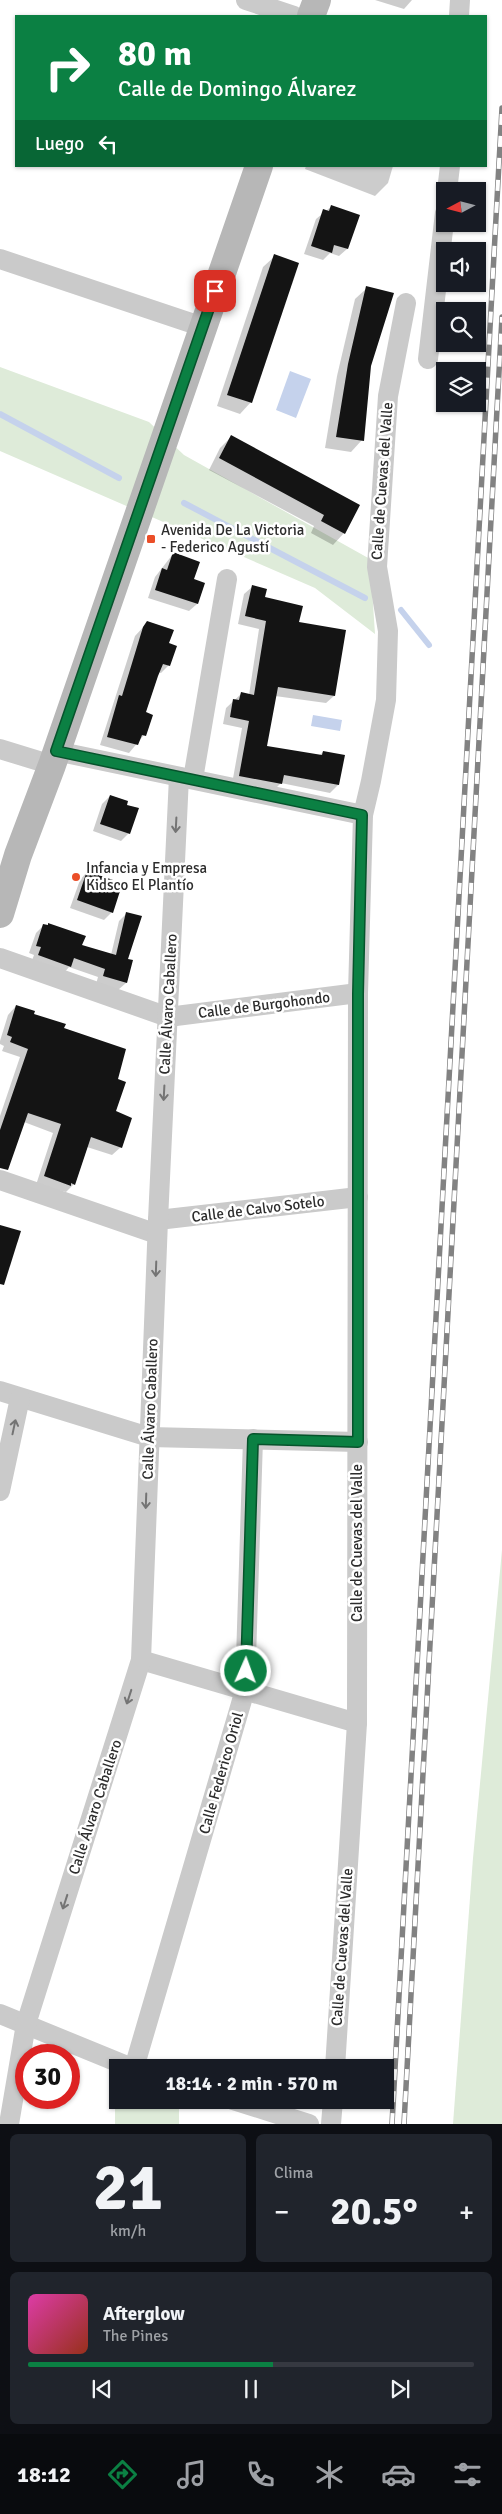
<!DOCTYPE html>
<html lang="es">
<meta charset="utf-8">
<style>
:root{--surface:#171b24;--page:#20242c;--text:#f1f3f6;--muted:#9ea1a6;--line:#363941;--accent:#0b8043}
body{margin:0;font-family:Signika,sans-serif;background:var(--page);color:var(--text);height:100vh;display:flex;flex-direction:column;font-size:19px;white-space:nowrap}
*{box-sizing:border-box;margin:0}
p{font-size:16px;color:var(--muted)}
.icon{flex:none;width:28px;height:28px;fill:none;stroke:currentColor;stroke-width:2;stroke-linecap:round;stroke-linejoin:round}
.map{position:relative;height:2124px;overflow:hidden}
.sheet{display:flex;flex-direction:column;gap:10px;padding:10px;background:#0d0f14;flex:1}
.sheet>*{flex:none}
.banner{position:absolute;left:15px;top:15px;width:472px;height:152px;border-radius:0px;box-shadow:0 1px 4px #0004;background:#0b8043;color:#fff;overflow:hidden}
.needle{width:32px;rotate:263deg}
.fabs{position:absolute;left:436px;top:182px;display:grid;gap:10px}
.fabs a{display:grid;place-items:center;width:50px;height:50px;border-radius:0px;background:var(--surface);box-shadow:0 1px 4px #0004;font-size:25px}
.speed{position:absolute;left:15px;top:2044px;display:flex;gap:10px;font-size:25px;font-weight:700;text-align:center}
.speed>*{display:grid;place-content:center;width:65px;height:65px;border-radius:50%;background:var(--surface);box-shadow:0 1px 4px #0004;line-height:1}
.speed .limit{border:8px solid #d22;background:#fff;color:#111}
.pin{position:absolute;display:grid;place-items:center;width:42px;height:42px;color:#fff;margin:-21px;border-radius:10px;box-shadow:0 2px 8px #0006}
.me{position:absolute;width:55px;margin:-28px;rotate:2deg;stroke-linejoin:round;filter:drop-shadow(0 0 4px #0008)}
.turn{display:flex;align-items:center;gap:18px;height:105px;padding:0 20px;font-size:22px}
.turn .icon{width:65px;height:65px;stroke-width:2.5}
.turn b{display:block;font-size:35px;line-height:42px}
.then{display:flex;align-items:center;height:48px;padding:0 20px;background:#0003;gap:10px;font-size:19px}
.big{font-size:38px;font-weight:700;line-height:1.1}
.sheet .widget{flex:1;display:flex;flex-direction:column;justify-content:center;gap:8px;min-width:0;padding:0 18px;border-radius:8px;background:var(--page)}
.sheet .dial{align-items:center;gap:0}
.dial b{font-size:65px;line-height:1}
.song{display:flex;align-items:center;gap:15px}
.cover{width:60px;height:60px;border-radius:8px;background:linear-gradient(135deg,hsl(320 70% 55%),hsl(10 70% 35%))}
.played{height:5px;border-radius:2px;background:linear-gradient(90deg,var(--accent) 55%,var(--line) 55%)}
.keys{display:flex;justify-content:space-around;direction:ltr}
.heat{display:flex;justify-content:space-between;align-items:center;font-size:28px;direction:ltr}
.sheet .tiles{flex:1;display:grid;gap:10px;grid-template-columns:1fr 1fr}
.widget:last-child{grid-column:span 2}
.trip{position:absolute;left:109px;top:2059px;width:285px;height:50px;border-radius:0px;background:var(--surface);box-shadow:0 1px 4px #0004;font-weight:700;line-height:50px;text-align:center}
.tab-bar{display:flex;height:80px;justify-content:space-around;align-items:center;background:#090b0e;color:var(--muted)}
.tab-bar .icon{width:35px;height:35px}
.tab-bar .on{color:var(--accent)}
.tab-bar b{font-size:22px;color:var(--text)}
.map>svg:first-child{display:block}
.green{fill:#deebd9}
.water{fill:#c5d2ec}
.shadow{fill:#0003}
.lines{fill:none;stroke-linecap:round;stroke-linejoin:round}
.stream{stroke:#c5d2ec;stroke-width:6}
.building{fill:#141414}
.street{stroke:#cacaca;stroke-width:20}
.secondary{stroke:#b7b7b7;stroke-width:28}
.rail-casing{stroke:#828282;stroke-width:5.5}
.rail{stroke:#fff;stroke-width:4;stroke-dasharray:11;stroke-linecap:butt}
.oneway{stroke:#747474}
.route-casing{stroke:#07532c;stroke-width:12}
.route{stroke:#0b8043;stroke-width:9}
.poi-dot{fill:#eb4e28;stroke:#fff;stroke-width:2}
.labels{text-anchor:middle;dominant-baseline:central;stroke-width:5;stroke-linejoin:round;paint-order:stroke}
.street-label{font-size:15px;fill:#2d2d2d;stroke:#fff}
.poi-label{font-size:15px;fill:#2d2d2d;stroke:#fff;text-anchor:start}
</style>
<div class="map">
<svg width="502" height="2124" viewBox="0 0 502 2124">
<rect width="100%" height="100%" fill="#fff"/>
<!-- green -->
<g class="green">
<path d="M0,367L149,422L184,455L370,559L375,634L315,588L0,451Z"/>
<path d="M502,1550V2124H453L473,1858Z"/>
<path d="M115,2098L118,2100H179V2124H115Z"/>
</g>
<!-- water -->
<g class="water">
<path d="M290,371L311,379L296,418L276,410Z"/>
<path d="M313,715L342,720L340,731L311,726Z"/>
</g>
<!-- shadow -->
<g class="shadow">
<path d="M375,0H412L404,9Z"/>
<path d="M306,166H393L388,183L375,196L305,169Z"/>
<path d="M332,206L347,249L339,256L330,253L323,260L304,254L316,219Z"/>
<path d="M275,256L251,402L240,414L217,406L263,267Z"/>
<path d="M367,288L370,366L362,440L351,452L325,448L337,376L355,299Z"/>
<path d="M231,437L359,505L344,533L333,545L311,533L314,526L209,470L220,448Z"/>
<path d="M173,554L193,580L197,604L189,611L148,598L155,577Z"/>
<path d="M252,587L298,624L334,696L326,703L275,696L266,747L319,756L323,752L343,756L338,785L330,793L281,783L273,791L232,784L242,728L223,724L226,708L241,694L249,695L259,629L238,624L244,594Z"/>
<path d="M147,623L167,644L169,665L161,673L158,672L144,713V735L129,753L100,745L135,636Z"/>
<path d="M110,796L129,833L121,841L93,831L102,804Z"/>
<path d="M87,872L110,885L112,912L104,920L70,908L80,880Z"/>
<path d="M126,914V960L132,961L126,983L118,990L96,984L98,977L69,967L63,974L31,963L34,955L29,953L36,933L44,925L81,946L111,955L119,921Z"/>
<path d="M16,1006L63,1028L116,1080L114,1112L121,1147L112,1155L87,1147L74,1184L66,1192L36,1185L53,1133L24,1122L0,1167V1116L20,1057L2,1051L4,1046L0,1044V1041L8,1015Z"/>
</g>
<g class="lines">
<!-- stream -->
<g class="stream">
<path d="M0,414L119,478"/>
<path d="M184,503L365,598"/>
<path d="M401,610L429,645"/>
</g>
</g>
<!-- building -->
<g class="building">
<path d="M331,205L360,215L348,249L334,245L332,253L311,246L323,209L329,211Z"/>
<path d="M274,254L299,263L252,403L227,395Z"/>
<path d="M366,286L394,293L371,366L364,441L336,437L348,364Z"/>
<path d="M231,435L360,505L345,534L321,521L324,515L219,458Z"/>
<path d="M173,552L200,562L194,579L205,583L198,604L155,590L162,568L167,570Z"/>
<path d="M252,585L267,589L265,597L303,606L299,622L346,630L335,696L278,687L267,746L322,755L323,751L345,755L339,785L284,775L282,784L239,776L249,721L230,717L233,699L239,700L241,692L254,695L266,621L245,616Z"/>
<path d="M147,621L174,630L169,643L177,646L170,666L163,664L158,676L146,712L153,715L146,736L142,735L138,745L107,737L119,695L122,696L143,627Z"/>
<path d="M110,795L128,801L127,805L139,808L130,834L100,824Z"/>
<path d="M87,871L113,880L112,884L121,888L113,913L77,900Z"/>
<path d="M126,912L142,916L128,959L133,960L127,983L103,976L105,969L74,958L71,967L38,955L41,947L36,946L43,924L48,925V923L86,936L82,945L116,955Z"/>
<path d="M16,1005L35,1011L34,1014L66,1024L64,1028L126,1049L118,1079L126,1082L116,1111L132,1118L122,1148L91,1137L75,1185L71,1183V1186L44,1176L61,1124L28,1113L8,1170L0,1168V1130L28,1049L10,1042L12,1037L7,1035Z"/>
<path d="M0,1225L21,1231L4,1285L0,1284Z"/>
</g>
<g class="lines">
<!-- street -->
<g class="street">
<path d="M246,0L294,16"/>
<path d="M459,16L460,0"/>
<path d="M447,191L450,166"/>
<path d="M0,259L203,327"/>
<path d="M428,359L445,213"/>
<path d="M0,749L52,765"/>
<path d="M56,751L363,815"/>
<path d="M193,779L227,579"/>
<path d="M0,958L168,1017L358,993"/>
<path d="M0,1180L157,1234"/>
<path d="M158,1220L358,1197"/>
<path d="M0,1391L149,1437L358,1442"/>
<path d="M0,1491L20,1398"/>
<path d="M141,1660L357,1723"/>
<path d="M0,2014L132,2068"/>
<path d="M134,2068L245,1690L253,1439"/>
<path d="M335,2068L357,1723L358,993L363,815L371,781L386,700L388,631L377,567L388,396L406,303"/>
<path d="M233,2100L309,2124"/>
<path d="M9,2124L26,2024L141,1660L158,1220L179,777"/>
<path d="M331,2124L333,2100"/>
</g>
<!-- secondary -->
<g class="secondary">
<path d="M311,16L317,0"/>
<path d="M0,914L18,855L52,765L259,166"/>
</g>
<!-- rail casing -->
<g class="rail-casing">
<g id="rail">
<path d="M392,2124L502,108"/>
<path d="M404,2124L502,317"/>
</g>
</g>
<!-- rail -->
<use href="#rail" class="rail"/>
</g>
<!-- one-way arrows -->
<defs><path id="oneway-shaft" d="M-6 0H5M1.5-3L5.5 0L1.5 3" fill="none" stroke-width="1.6" stroke-linecap="round" stroke-linejoin="round" transform="scale(1.25)"/></defs>
<g class="oneway">
<use href="#oneway-shaft" transform="translate(176 825) rotate(93)"/>
<use href="#oneway-shaft" transform="translate(164 1093) rotate(93)"/>
<use href="#oneway-shaft" transform="translate(156 1269) rotate(92)"/>
<use href="#oneway-shaft" transform="translate(14 1427) rotate(-78)"/>
<use href="#oneway-shaft" transform="translate(146 1501) rotate(92)"/>
<use href="#oneway-shaft" transform="translate(129 1697) rotate(108)"/>
<use href="#oneway-shaft" transform="translate(65 1902) rotate(108)"/>
</g>
<g class="lines">
<!-- route casing -->
<g class="route-casing">
<path id="route" d="M215,291L56,751L362,815L358,994V1442L253,1439L246,1671"/>
</g>
<!-- route -->
<use href="#route" class="route"/>
</g>
<!-- markers -->
<g class="poi-dot">
<rect x="146" y="534" width="10" height="10" rx="2.5"/>
<circle cx="76" cy="877" r="5"/>
</g>
<g class="labels">
<!-- street labels -->
<g class="street-label">
<text transform="translate(382 481) rotate(-86)">Calle de Cuevas del Valle</text>
<text transform="translate(168 1004) rotate(-87)">Calle Álvaro Caballero</text>
<text transform="translate(264 1005) rotate(-7)">Calle de Burgohondo</text>
<text transform="translate(258 1209) rotate(-7)">Calle de Calvo Sotelo</text>
<text transform="translate(150 1409) rotate(-88)">Calle Álvaro Caballero</text>
<text transform="translate(357 1543) rotate(-90)">Calle de Cuevas del Valle</text>
<text transform="translate(221 1773) rotate(-74)">Calle Federico Oriol</text>
<text transform="translate(95 1807) rotate(-72)">Calle Álvaro Caballero</text>
<text transform="translate(342 1947) rotate(-86)">Calle de Cuevas del Valle</text>
</g>
<!-- poi labels -->
<g class="poi-label">
<text x="161" y="530">Avenida De La Victoria<tspan x="161" dy="17">- Federico Agustí</tspan></text>
<text x="86" y="868">Infancia y Empresa<tspan x="86" dy="17">Kidsco El Plantío</tspan></text>
</g>
</g>
</svg>
<div class="fabs">
<a><svg class="needle" viewBox="-14 -14 28 28"><path d="M0-13l5 13h-10z" fill="#e53935"/><path d="M0 13l5-13h-10z" fill="#9ea1a6"/></svg></a>
<a><svg class="icon" aria-label="sound" viewBox="0 0 24 24"><path d="M4 9h4l5-4v14l-5-4H4zM17 9q2 3 0 6"/></svg></a>
<a><svg class="icon" aria-label="search" viewBox="0 0 24 24"><circle cx="10" cy="10" r="6"/><path d="M15 15l6 6"/></svg></a>
<a><svg class="icon" aria-label="layers" viewBox="0 0 24 24"><path d="M12 4l9 5-9 5-9-5zM3 14l9 5 9-5"/></svg></a>
</div>
<div class="speed"><div class="limit">30</div></div>
<div class="pin" style="left:215px;top:291px;background:#d93025"><svg class="icon" aria-label="arrive" viewBox="0 0 24 24"><path d="M6 21V4h12l-3 4 3 4H6"/></svg></div>
<svg class="me" style="left:246px;top:1671px" viewBox="-20 -20 40 40"><circle r="17" fill="#0b8043" stroke="#fff" stroke-width="3"/><path d="M0-11L8 9 0 5-8 9z" fill="#fff"/></svg>
<div class="trip">18:14 · 2 min · 570 m</div>
<div class="banner">
<div class="turn"><svg class="icon" aria-label="right" viewBox="0 0 24 24"><path d="M7 20v-9h11M14 6l5 5-5 5"/></svg><div><b>80 m</b>Calle de Domingo Álvarez</div></div>
<div class="then">Luego<svg class="icon" aria-label="left" viewBox="0 0 24 24"><path d="M17 20v-9H6M10 6l-5 5 5 5"/></svg></div>
</div>
</div>
<section class="sheet">
<div class="tiles">
<div class="widget dial"><b>21</b><p>km/h</p></div>
<div class="widget"><p>Clima</p>
<div class="heat"><a>−</a><b class="big">20.5°</b><a>+</a></div>
</div>
<div class="widget">
<div class="song"><i class="cover"></i><div><b>Afterglow</b><p>The Pines</p></div></div>
<div class="played"></div>
<div class="keys"><svg class="icon" aria-label="previous" viewBox="0 0 24 24"><path d="M18 5L8 12l10 7zM5 5v14"/></svg><svg class="icon" aria-label="pause" viewBox="0 0 24 24"><path d="M8 5v14M16 5v14"/></svg><svg class="icon" aria-label="next" viewBox="0 0 24 24"><path d="M6 5l10 7-10 7zM19 5v14"/></svg></div>
</div>
</div>
</section>
<nav class="tab-bar">
<b>18:12</b>
<svg class="icon on" aria-label="directions" viewBox="0 0 24 24"><path d="M12 3l9 9-9 9-9-9zM9 14v-3h6M13 9l2 2-2 2"/></svg>
<svg class="icon" aria-label="music" viewBox="0 0 24 24"><path d="M9 18V5l10-2v13"/><circle cx="6" cy="18" r="3"/><circle cx="16" cy="16" r="3"/></svg>
<svg class="icon" aria-label="phone" viewBox="0 0 24 24"><path d="M5 4h4l2 5-3 2q2 4 5 5l2-3 5 2v4C11 20 4 13 5 4z"/></svg>
<svg class="icon" aria-label="climate" viewBox="0 0 24 24"><path d="M12 3v18M4 7l16 10M4 17L20 7"/></svg>
<svg class="icon" aria-label="car" viewBox="0 0 24 24"><path d="M5 17H2v-5l4-1 3-4h7l3 4 3 1v5h-3M9 17h6M6 11h13"/><circle cx="7" cy="17" r="2"/><circle cx="17" cy="17" r="2"/></svg>
<svg class="icon" aria-label="filters" viewBox="0 0 24 24"><path d="M4 7h16M4 17h16"/><circle cx="9" cy="7" r="2"/><circle cx="15" cy="17" r="2"/></svg>
</nav>
